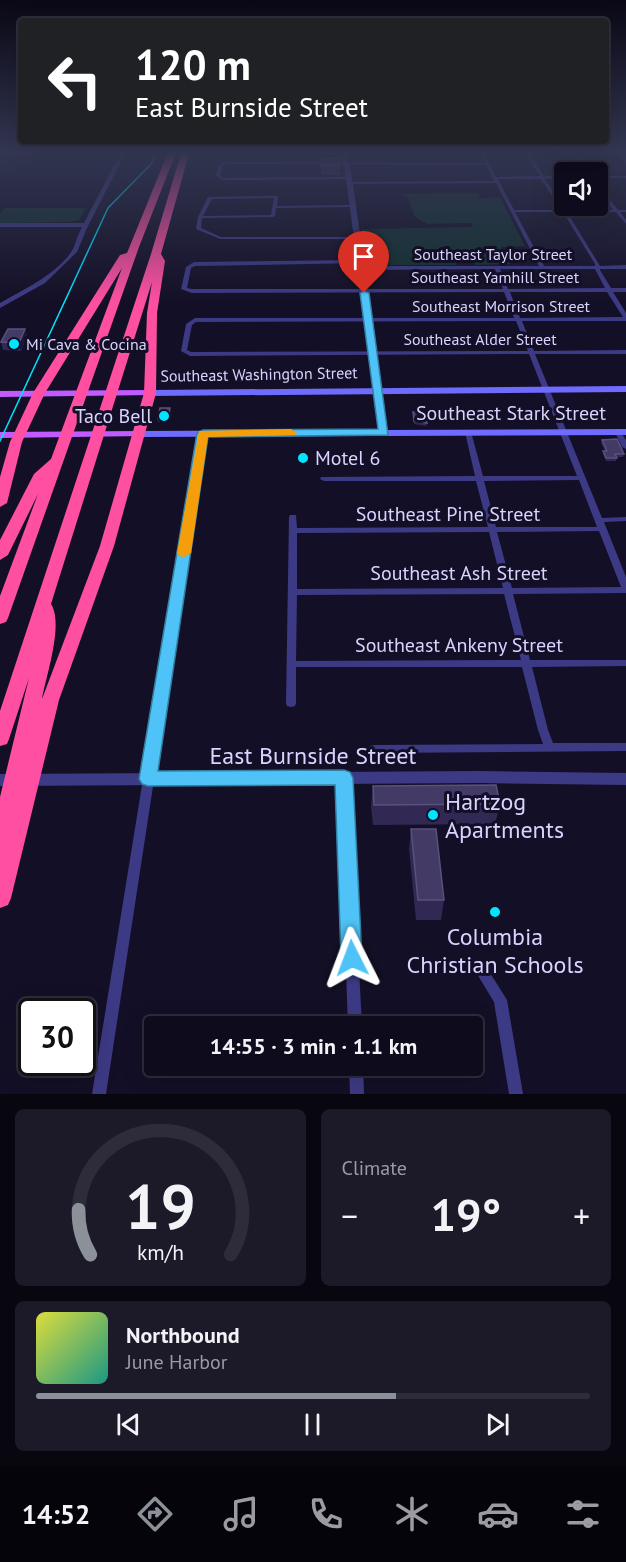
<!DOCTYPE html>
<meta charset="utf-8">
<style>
:root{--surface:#0e0b1c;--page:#1c1929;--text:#f1f3f6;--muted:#9b9ba3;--line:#2e2b3b;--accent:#8c9099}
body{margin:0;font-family:"PT Sans",sans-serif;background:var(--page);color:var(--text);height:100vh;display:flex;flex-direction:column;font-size:22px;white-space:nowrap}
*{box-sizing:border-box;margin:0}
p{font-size:20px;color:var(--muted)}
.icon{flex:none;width:33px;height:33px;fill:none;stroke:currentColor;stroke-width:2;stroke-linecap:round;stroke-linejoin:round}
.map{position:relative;height:1094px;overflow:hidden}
.side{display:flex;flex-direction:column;gap:15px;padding:15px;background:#08060f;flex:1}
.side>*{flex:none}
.banner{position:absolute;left:18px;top:18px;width:591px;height:126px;border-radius:6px;box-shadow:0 6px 24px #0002,0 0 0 2px var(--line);background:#202124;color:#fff;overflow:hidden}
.controls{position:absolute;left:554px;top:162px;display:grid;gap:12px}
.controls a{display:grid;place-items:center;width:54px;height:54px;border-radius:6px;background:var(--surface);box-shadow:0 6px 24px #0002,0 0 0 2px var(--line);font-size:30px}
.speed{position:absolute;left:18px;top:998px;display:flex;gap:12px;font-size:30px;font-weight:700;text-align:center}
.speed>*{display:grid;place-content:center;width:78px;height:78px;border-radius:50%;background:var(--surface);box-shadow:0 6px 24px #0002,0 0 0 2px var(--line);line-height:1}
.speed .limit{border:3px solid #111;border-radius:9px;background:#fff;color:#111}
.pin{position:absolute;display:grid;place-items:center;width:51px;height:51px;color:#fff;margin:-62px -26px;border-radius:50% 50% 50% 0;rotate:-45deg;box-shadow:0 0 6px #0007}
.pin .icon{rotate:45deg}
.me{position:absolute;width:66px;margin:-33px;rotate:357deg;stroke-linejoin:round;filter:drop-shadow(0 0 4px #0008)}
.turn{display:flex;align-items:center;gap:21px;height:126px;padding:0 18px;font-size:27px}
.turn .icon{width:78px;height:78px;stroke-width:2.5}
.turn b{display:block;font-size:42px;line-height:51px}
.big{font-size:45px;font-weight:700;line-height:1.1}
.side .widget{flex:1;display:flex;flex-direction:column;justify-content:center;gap:9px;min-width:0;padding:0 21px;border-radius:9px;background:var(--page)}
.side .dial{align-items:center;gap:0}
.dial svg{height:156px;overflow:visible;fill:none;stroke:var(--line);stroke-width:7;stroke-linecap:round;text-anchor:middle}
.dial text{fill:var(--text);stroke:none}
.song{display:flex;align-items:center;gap:18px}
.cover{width:72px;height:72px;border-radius:9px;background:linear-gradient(135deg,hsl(60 70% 55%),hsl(170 70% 35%))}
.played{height:6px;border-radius:3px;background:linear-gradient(90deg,var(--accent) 65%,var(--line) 65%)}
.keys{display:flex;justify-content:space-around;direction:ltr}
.heat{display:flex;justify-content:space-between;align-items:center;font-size:33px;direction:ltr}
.side .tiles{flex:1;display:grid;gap:15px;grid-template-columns:1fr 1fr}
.widget:last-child{grid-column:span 2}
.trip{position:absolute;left:144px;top:1016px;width:339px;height:60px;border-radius:6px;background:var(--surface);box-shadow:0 6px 24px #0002,0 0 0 2px var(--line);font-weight:700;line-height:60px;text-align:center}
.tabs{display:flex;height:96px;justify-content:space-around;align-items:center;background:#06040b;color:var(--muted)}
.tabs .icon{width:42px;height:42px}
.tabs .selected{color:var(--accent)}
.tabs b{font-size:27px;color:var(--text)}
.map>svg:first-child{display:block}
.green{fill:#12302f}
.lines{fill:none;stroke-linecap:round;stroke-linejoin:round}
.minor{fill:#3d3a85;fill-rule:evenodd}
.tertiary{fill:#3d3a85;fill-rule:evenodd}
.secondary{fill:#6f6bff;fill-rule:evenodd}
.primary{fill:#c25bff;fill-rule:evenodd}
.motorway{fill:#ff4fa3;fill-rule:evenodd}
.tram{stroke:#00e5ff;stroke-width:1.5}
.wall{fill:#312854}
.shaded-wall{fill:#1d163a}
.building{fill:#433a66;stroke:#5a527e;stroke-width:1.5}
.route{fill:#4fc3f7;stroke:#337fa1;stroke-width:1.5}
.slow{fill:#f59e0b}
.poi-dot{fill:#00e5ff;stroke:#130f26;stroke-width:2}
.labels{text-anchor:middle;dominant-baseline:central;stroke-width:6;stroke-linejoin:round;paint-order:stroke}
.far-street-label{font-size:16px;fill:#d9d4ff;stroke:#130f26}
.far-poi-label{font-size:16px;fill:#d9d4ff;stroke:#130f26;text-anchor:start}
.street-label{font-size:20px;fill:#d9d4ff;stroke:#130f26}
.poi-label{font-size:20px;fill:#d9d4ff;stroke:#130f26;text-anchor:end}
.near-street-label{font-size:24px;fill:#d9d4ff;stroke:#130f26}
.near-poi-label{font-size:24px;fill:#d9d4ff;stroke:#130f26;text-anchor:start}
</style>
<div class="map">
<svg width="626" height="1094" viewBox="0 0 626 1094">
<rect width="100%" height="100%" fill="#130f26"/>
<!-- green -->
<g class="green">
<path d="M478,193L480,198L500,197L525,246L501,247L510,264L475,265L470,252L453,253L457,265H367L361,229L473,227L471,223L427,224L414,216L408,197L401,194Z"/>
<path d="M4,208H86L79,220L71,222L0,223V214Z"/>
</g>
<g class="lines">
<!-- minor -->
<g class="minor">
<path d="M478,150H482L496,177L540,176L523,150H527L544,176H564V178L545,179L565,210H613L597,188V184L618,210H626V212H620L626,220V224L616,212H567L600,266L626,265V269H600V270L611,288H626V292H613L626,313V321H522L534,351L626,350V354H535L602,518L626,517V521L604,522L626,577V593L513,594L530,660H626V666L532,667L548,730L553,743H626V751L374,753L370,752L369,749L370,746L374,745L543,744L538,730L522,667H296V703L295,706L291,707L287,706L286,703L289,517L290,515H296L297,528L488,527L476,481H324L320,479L321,477L475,476L465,432L468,430L471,432L483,476H577L529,354L190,356L181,351L186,324L195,318H514L504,292L192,293L181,289L186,267L194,262L360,260L363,262L362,263L195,266L191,268L187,288L192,289H503L495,269L361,270L358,268L361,266H539L496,183L349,184L347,183L349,182L494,181L486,165L226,164L223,166L220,176L224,178L349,177L351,178L349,179L223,180L216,176L219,165L225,162L485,163ZM498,179H541L561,210H514ZM515,212H563L595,264V266H544ZM500,269H595L605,288L508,289ZM510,292H607L623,317L520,318ZM516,321L528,351L191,352L187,350L192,325L196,322ZM579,480L597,527H496L484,481ZM599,531L621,587L512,588L497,532ZM489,532L503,588L297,589V533ZM504,594L521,660L296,661L297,595Z"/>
<path d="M568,150H572L590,172H586Z"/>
<path d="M614,150H618L626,159V162Z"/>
<rect x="597" y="176" width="29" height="2"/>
<path d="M276,196L278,197L277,206L352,205L354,206L352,207L276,208L275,216L273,217L202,218L201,228L221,237H357L359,238L357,239H220L196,229L198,217L208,197ZM274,198L271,215L203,216L212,199Z"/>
<path d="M618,430L620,431L626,440V449L622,447L615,432Z"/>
<path d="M203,431L207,433L106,1094H92L199,433Z"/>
<path d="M344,774L348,775L349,778L362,1026H348L339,778L340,775Z"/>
<path d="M480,963L485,965L507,1000L523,1094H509L494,1002L474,969L475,965Z"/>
<path d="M349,1065H363L364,1094H350Z"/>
</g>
<!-- tertiary -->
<g class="tertiary">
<path d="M88,150H166L163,152H126L87,228L77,252L45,283L0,308V303C23,290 59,273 73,249C76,242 78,234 82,227H0V223H84L121,152L0,155V151Z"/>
<path d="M340,150H345L351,171L388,433L384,436L380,433L345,171Z"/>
<path d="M480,771L626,773V785L480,783L0,786V774Z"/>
</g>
<!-- secondary -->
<g class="secondary">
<path d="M626,386V392L150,396L145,393L150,390Z"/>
<path d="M626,429V435L140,437L135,434L140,431Z"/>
</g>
<!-- primary -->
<g class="primary">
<path d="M150,390L154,391V395L0,397V391Z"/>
<path d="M140,431L144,432V436L0,438V432Z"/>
</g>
<!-- motorway -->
<g class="motorway">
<path d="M169,150H177L139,247L8,618L6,622L0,624V596L38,494L8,555L0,560V540L34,474L51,459L122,268L45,393L22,442L7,503L0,507V477L10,442L33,393L120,255L127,253Z"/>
<path d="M182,150H190L161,254L165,261L157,313L156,393L114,546L59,700L11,898L8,905L0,908V797L29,678L9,739L7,744L0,746V711L151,254ZM152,282L147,313L144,393L100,546L42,699C46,676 64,624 51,604Z"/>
</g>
<!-- tram -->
<path class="tram" d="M0,441L108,208L151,164L158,150"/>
</g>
<!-- wall -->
<g class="wall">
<path d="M321,158L340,166V175H321Z"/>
<path d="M25,329L27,337L21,351L3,350L1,342Z"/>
<path d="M171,411L168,422H158V419Z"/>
<path d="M413,412L427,423L426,426L414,424Z"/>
<path d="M602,440L624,454L623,457H617L616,461H606L603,454V451H605L601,443Z"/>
<path d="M373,786L500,804L495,824L373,825L371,806Z"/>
<path d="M411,829L444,900L441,920H416L409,849Z"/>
</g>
<!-- shaded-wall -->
<path class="shaded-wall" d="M25,329L27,337L21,351L19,343Z"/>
<!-- building -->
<g class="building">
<path d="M321,158H339L340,166H321Z"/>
<path d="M8,329H25L19,343L1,342Z"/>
<path d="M160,408H170L168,419H158Z"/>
<path d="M413,412H424L427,423L414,421Z"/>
<path d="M617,439L624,454H615L617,458H606L603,451H607L602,440Z"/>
<path d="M496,785L500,804L374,805L373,786Z"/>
<path d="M411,829H436L444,900H418Z"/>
</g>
<!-- sky -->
<linearGradient id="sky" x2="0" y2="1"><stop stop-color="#0a0815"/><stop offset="0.5" stop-color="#333752"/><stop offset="1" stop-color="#333752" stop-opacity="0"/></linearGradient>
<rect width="626" height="303" fill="url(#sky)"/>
<!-- route -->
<path class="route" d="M364,291L369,293L388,435L208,437L158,771L344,770L350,772L353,778L362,958L359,965L352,968L344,965L341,958L335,785L148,786L142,784L139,779L197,433L203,430L378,429L360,293Z"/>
<!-- slow -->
<path class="slow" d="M291,429L297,433L295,435L208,437L191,553L184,557L179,556L177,553L199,431Z"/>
<!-- markers -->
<g class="poi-dot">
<circle cx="14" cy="344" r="6"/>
<circle cx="164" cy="416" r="6"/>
<circle cx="303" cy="458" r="6"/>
<circle cx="433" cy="815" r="6"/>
<circle cx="495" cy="912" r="6"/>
</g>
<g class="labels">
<!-- far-street labels -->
<g class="far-street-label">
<text x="493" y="254">Southeast Taylor Street</text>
<text x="495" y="277">Southeast Yamhill Street</text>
<text x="501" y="306">Southeast Morrison Street</text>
<text x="480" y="339">Southeast Alder Street</text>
<text transform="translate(259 374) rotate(-1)">Southeast Washington Street</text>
</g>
<!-- far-poi labels -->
<g class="far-poi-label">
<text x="26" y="344">Mi Cava &amp; Cocina</text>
</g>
<!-- street labels -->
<g class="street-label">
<text x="511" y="413">Southeast Stark Street</text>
<text x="448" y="514">Southeast Pine Street</text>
<text x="459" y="573">Southeast Ash Street</text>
<text x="459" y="645">Southeast Ankeny Street</text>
</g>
<!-- poi labels -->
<g class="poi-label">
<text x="152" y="416">Taco Bell</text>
<text x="315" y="458" text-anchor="start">Motel 6</text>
</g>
<!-- near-street labels -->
<g class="near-street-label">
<text x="313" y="755">East Burnside Street</text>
</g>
<!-- near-poi labels -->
<g class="near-poi-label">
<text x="445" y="801">Hartzog<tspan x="445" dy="28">Apartments</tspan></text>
<text x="495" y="936" text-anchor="middle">Columbia<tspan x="495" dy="28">Christian Schools</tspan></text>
</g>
</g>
</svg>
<div class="controls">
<a><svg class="icon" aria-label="sound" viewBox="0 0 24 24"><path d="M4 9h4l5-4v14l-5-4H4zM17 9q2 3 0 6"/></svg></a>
</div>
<div class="speed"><div class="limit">30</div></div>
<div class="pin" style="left:364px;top:293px;background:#d93025"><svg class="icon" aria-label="arrive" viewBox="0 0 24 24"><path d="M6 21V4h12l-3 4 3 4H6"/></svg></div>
<svg class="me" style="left:352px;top:958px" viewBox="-20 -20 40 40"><path d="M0-17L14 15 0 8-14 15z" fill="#4fc3f7" stroke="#fff" stroke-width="4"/></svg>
<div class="trip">14:55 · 3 min · 1.1 km</div>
<div class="banner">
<div class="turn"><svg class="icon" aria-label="left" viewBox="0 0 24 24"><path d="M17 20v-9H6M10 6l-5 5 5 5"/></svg><div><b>120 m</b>East Burnside Street</div></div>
</div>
</div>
<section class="side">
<div class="tiles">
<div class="widget dial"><svg viewBox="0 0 100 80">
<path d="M14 69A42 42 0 1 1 86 69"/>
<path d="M14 69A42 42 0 0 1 8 46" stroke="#8c9099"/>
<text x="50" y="56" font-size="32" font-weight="700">19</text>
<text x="50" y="72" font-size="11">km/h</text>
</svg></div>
<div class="widget"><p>Climate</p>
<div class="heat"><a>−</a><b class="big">19°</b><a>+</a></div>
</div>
<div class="widget">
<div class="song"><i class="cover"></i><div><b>Northbound</b><p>June Harbor</p></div></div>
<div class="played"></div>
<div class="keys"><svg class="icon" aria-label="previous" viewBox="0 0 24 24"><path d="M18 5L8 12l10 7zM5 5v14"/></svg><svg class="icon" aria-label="pause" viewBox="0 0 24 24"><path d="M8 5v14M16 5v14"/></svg><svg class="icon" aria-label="next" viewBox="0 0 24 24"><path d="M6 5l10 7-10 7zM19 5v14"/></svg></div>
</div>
</div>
</section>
<nav class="tabs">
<b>14:52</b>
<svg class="icon selected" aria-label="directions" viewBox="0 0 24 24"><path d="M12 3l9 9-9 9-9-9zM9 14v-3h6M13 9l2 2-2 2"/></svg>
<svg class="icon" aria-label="music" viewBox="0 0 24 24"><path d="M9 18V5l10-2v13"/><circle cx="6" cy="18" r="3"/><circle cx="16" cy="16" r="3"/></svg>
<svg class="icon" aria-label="phone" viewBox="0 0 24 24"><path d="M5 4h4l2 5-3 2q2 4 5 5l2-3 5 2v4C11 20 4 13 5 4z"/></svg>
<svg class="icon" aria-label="climate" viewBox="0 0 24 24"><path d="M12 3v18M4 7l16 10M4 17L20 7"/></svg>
<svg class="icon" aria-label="car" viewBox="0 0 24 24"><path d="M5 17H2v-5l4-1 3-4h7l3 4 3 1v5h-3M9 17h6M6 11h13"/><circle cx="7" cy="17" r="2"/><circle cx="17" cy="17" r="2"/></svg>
<svg class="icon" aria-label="filters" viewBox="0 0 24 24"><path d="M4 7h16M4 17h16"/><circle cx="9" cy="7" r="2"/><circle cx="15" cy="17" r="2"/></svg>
</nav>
